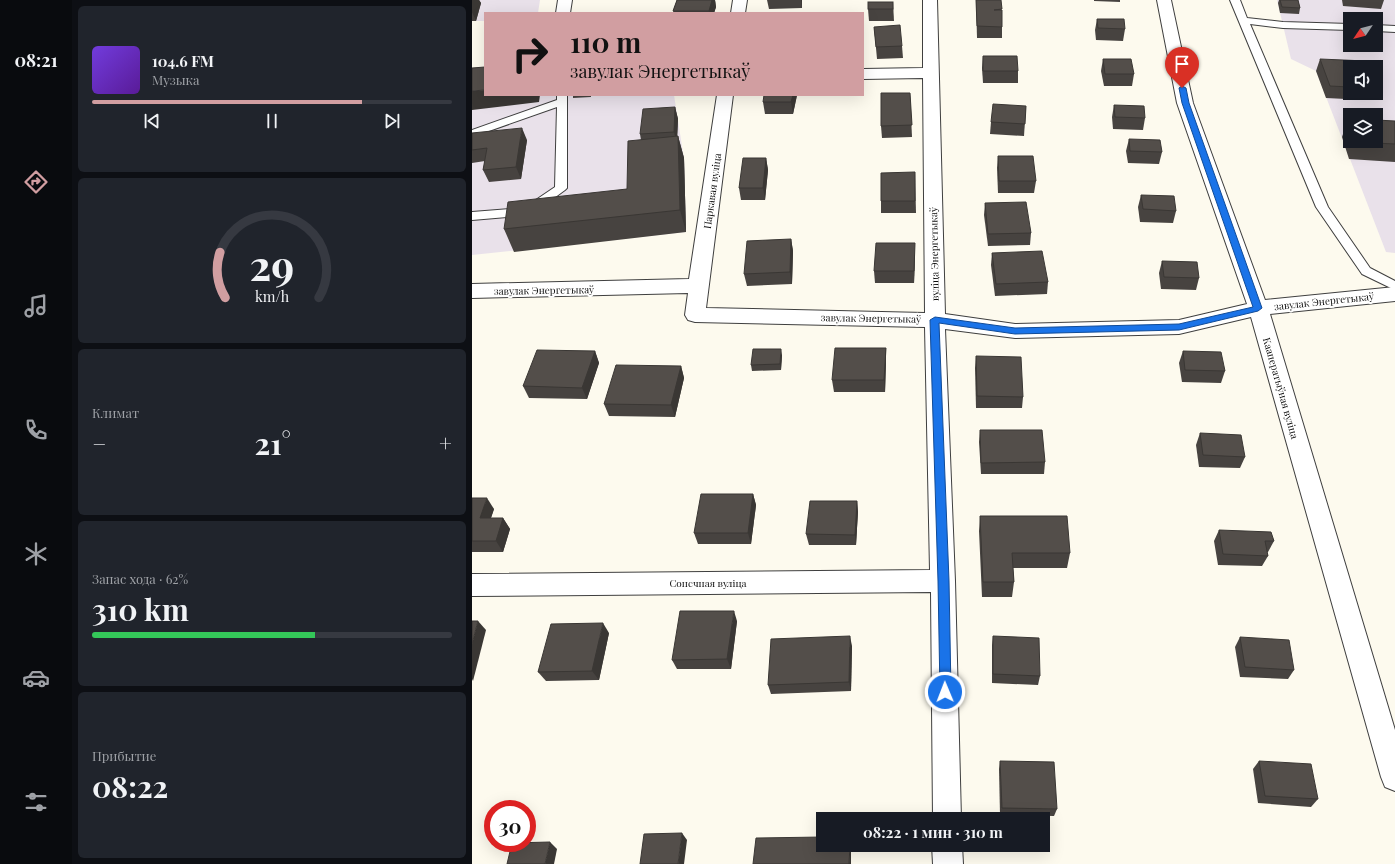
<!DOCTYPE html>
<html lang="ru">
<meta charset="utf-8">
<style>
:root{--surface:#171b24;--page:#20242c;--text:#f1f3f6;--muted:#9ea1a6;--line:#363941;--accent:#d19ea1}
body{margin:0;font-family:"Playfair Display",serif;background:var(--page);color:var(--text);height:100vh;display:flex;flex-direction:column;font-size:15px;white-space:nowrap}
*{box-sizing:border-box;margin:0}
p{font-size:13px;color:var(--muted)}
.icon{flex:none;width:22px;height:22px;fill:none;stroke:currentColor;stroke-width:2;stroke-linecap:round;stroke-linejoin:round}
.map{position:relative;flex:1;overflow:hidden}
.details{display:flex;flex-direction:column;gap:6px;padding:6px;background:#0d0f14;width:400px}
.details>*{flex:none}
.hud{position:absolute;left:12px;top:12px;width:380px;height:84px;border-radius:0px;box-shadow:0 4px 16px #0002;background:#d19ea1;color:#111;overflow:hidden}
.needle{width:26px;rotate:235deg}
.tools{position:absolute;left:871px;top:12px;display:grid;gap:8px}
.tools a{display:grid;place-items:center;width:40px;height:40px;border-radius:0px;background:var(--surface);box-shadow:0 4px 16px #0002;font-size:20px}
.speed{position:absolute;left:12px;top:800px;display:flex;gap:8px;font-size:20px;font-weight:700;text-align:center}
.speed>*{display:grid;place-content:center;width:52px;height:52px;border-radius:50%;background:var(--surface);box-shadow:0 4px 16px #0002;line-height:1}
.speed .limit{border:6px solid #d22;background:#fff;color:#111}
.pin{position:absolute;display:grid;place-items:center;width:34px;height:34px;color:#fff;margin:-41px -17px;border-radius:50% 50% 50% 0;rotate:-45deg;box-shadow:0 0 4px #0007}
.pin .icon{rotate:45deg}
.me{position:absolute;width:44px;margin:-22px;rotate:359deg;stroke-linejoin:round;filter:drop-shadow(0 0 3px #0008)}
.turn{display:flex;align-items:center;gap:14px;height:84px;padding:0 20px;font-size:18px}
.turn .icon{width:52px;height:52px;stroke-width:2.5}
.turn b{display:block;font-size:28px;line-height:34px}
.big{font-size:30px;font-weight:700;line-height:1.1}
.details .tile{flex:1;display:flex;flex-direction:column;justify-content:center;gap:6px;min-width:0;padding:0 14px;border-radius:6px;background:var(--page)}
.details .dial{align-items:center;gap:0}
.dial svg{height:104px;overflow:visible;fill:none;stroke:var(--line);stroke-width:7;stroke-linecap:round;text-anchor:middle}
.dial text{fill:var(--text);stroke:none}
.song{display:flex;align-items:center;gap:12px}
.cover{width:48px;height:48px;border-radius:6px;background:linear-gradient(135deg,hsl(260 70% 55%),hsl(270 70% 35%))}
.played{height:4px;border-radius:2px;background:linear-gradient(90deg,var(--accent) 75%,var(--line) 75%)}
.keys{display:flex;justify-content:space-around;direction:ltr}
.heat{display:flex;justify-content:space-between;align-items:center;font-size:22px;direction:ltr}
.charge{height:6px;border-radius:3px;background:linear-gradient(90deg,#34c759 62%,var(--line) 0)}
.trip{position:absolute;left:344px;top:812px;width:234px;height:40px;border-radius:0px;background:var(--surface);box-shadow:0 4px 16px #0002;font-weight:700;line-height:40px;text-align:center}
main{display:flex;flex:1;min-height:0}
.tabs{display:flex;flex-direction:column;width:72px;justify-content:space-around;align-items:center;background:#090b0e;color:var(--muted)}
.tabs .icon{width:28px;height:28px}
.tabs .active{color:var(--accent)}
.tabs b{font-size:18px;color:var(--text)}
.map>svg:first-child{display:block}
.industrial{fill:#e9e1ea;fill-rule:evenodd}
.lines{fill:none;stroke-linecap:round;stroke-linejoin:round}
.lane-casing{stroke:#3f3f3f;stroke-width:2}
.street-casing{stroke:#3f3f3f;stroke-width:2}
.lane{fill:#fff;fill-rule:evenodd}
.street{fill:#fff;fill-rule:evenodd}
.wall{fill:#474340}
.shaded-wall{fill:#3a3734}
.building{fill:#534e4a;stroke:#3a3734}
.route{fill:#1a73e8;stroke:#114b97}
.labels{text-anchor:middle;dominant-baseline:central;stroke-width:4;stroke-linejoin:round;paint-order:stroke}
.street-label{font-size:10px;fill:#0c0c0c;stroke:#fff}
</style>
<main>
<nav class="tabs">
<b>08:21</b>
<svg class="icon active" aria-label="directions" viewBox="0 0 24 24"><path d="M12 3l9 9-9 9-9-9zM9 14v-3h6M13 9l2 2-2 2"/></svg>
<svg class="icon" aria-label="music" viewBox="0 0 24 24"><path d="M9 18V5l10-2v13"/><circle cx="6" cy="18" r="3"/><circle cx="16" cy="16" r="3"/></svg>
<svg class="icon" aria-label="phone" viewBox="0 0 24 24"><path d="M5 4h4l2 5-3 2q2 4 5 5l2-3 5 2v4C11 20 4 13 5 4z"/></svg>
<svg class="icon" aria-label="climate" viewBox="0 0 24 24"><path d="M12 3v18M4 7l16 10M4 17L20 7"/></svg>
<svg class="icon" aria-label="car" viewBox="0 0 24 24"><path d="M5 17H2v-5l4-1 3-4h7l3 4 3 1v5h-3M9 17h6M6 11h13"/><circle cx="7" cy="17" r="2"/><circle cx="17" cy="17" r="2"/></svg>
<svg class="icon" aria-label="filters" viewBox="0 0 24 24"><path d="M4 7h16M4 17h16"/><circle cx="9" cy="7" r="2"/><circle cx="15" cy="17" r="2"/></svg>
</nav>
<section class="details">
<div class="tile">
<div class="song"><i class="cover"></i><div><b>104.6 FM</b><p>Музыка</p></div></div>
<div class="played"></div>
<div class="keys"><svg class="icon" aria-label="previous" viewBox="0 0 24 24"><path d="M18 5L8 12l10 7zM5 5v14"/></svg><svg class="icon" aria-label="pause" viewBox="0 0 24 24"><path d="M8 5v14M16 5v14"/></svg><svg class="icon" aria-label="next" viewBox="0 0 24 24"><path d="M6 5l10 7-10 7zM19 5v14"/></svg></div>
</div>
<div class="tile dial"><svg viewBox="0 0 100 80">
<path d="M14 69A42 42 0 1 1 86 69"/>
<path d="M14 69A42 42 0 0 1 10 34" stroke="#d19ea1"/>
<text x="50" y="56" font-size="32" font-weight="700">29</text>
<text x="50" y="72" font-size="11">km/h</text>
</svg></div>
<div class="tile"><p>Климат</p>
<div class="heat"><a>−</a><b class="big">21°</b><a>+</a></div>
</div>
<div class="tile"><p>Запас хода · 62%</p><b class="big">310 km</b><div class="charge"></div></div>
<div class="tile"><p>Прибытие</p><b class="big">08:22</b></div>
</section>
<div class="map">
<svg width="923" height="864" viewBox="0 0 923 864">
<rect width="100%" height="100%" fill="#fdfaee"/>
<!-- industrial -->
<g class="industrial">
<path d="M0,0H68L66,13H13V21H0Z"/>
<path d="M805,0H923V253L914,252L844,71L819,59ZM878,19H904V45H878ZM878,67H904V93H878ZM878,115H904V141H878Z"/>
<path d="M0,86L13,95H202L212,159L214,232L0,255Z"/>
</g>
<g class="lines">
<!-- lane casing -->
<g class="lane-casing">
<g id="lane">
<path d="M758,0H768L775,18L811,22L878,24V30L811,28L778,24L856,207L898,268L923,281V290L890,274L844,207Z"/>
<path d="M904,25L923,26V32L904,31Z"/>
<path d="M85,95H95V188L93,190L59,215L0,220V212L52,208L83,187L85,107L0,137V130L85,100Z"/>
</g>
</g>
<!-- street casing -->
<g class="street-casing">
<g id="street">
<path d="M86,0H100L98,13H84Z"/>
<path d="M261,0H275L273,13H259Z"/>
<path d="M451,0H465L473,314L543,324L707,320L775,304L705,103L685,0H699L721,103L793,300L923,287V301L798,314L923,730V791L913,787L909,777L779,317L707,334L543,338L473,329L483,581L489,819H461L459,592L0,596V574L458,570L453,327L223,322L216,320L213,315L216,293L0,298V284L217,279L245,95H261L234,308L453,313L451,78L391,79V69L451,68Z"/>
<path d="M460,845H490L491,864H461Z"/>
</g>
</g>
<!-- lane -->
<use href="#lane" class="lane"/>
<!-- street -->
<use href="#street" class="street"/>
</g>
<!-- wall -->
<g class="wall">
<path d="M0,0H7L9,3L4,21H0Z"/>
<path d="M205,0H243L244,7L242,13H202L201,11Z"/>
<path d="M295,0H330V8L297,9Z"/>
<path d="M504,0H529L530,27V38H505Z"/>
<path d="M622,0H648V2L622,1Z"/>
<path d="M807,0H826L828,8L827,14L808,13L806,3Z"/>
<path d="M870,0H912L909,9L871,6Z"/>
<path d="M421,2L422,21H397L396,9Z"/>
<path d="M625,19L653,29L651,41L624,40L623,30Z"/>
<path d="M402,27L430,46L431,58L405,59Z"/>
<path d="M511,56L546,71V83H511L510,68Z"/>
<path d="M631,59L662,74L660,86H632L629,71Z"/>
<path d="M848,59L878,67V93H896L894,100L854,98L844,71Z"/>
<path d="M438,93L440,137L410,138L409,126Z"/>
<path d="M101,95H119V97L101,98Z"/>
<path d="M325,95L321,114H293L291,102Z"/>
<path d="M642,105L673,118L671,130L641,129L640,117Z"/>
<path d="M554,106L552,136L518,134L519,122Z"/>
<path d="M203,107L206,119L205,136H206L212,158L214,232L42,252L32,229L155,189L169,140L168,134Z"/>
<path d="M876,119H878V141H904L923,121V162L877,159L870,137Z"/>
<path d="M0,133L55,140L49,179L17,182L11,170L13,161L0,163Z"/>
<path d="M657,139L690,152L687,164L656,163L654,151Z"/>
<path d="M526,156L564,181L562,193H526L525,168Z"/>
<path d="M294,158L296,170L293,200H269L267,188Z"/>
<path d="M443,172L444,213H409V201Z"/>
<path d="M669,195L704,211L701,223L668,222L666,207Z"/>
<path d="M513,203L559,233L558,245L516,246L512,215Z"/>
<path d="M319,239L321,251L320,284L275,286L272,274Z"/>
<path d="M520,253L576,282L575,294L523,296L519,265Z"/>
<path d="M443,255L442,283H403L402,271Z"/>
<path d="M690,261L727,278L724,290L689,289L687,273Z"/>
<path d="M414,348V360L413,392H362L360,380Z"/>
<path d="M123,351L127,363L115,399L57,398L51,386Z"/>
<path d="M711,351L753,371L749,383L710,382L707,363Z"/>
<path d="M310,355L309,370L280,371L279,365Z"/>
<path d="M504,356L551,397L550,408H504L503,368Z"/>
<path d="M209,366L212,378L203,417L137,416L132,404Z"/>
<path d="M508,430L573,462L572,474H509L507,442Z"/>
<path d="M728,433L773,457L768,468L727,467L724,445Z"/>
<path d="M281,494L284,505L279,544H226L222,533Z"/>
<path d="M0,498L22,509L19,518H31L38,529L31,552H0Z"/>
<path d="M385,501L386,512L384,545H337L334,534Z"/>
<path d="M508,516L598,553L595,568H541L542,582L540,597H510L507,531Z"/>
<path d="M747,530L802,541L796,552H795L796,556L790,566L746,565L742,541Z"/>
<path d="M265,621L259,669H205L200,660Z"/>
<path d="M137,633L127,680L74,681L66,672Z"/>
<path d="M521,636L568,676L566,685L520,683V645Z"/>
<path d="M768,637L822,670L816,679L768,677L763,647Z"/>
<path d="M380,646L379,691L299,694L296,685Z"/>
<path d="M528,761L585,809L582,816L528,815L527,769Z"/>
<path d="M787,761L846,799L839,807L786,803L781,769Z"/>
</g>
<!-- shaded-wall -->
<g class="shaded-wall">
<path d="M0,0H7L9,3L4,21L0,12Z"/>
<path d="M240,0H243L244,7L242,13H238L237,11Z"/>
<path d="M329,0H330V8Z"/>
<path d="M13,90V95H68L67,102L0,110V91Z"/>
<path d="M321,95H325L321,114L319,102Z"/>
<path d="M203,107L206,119L205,144L202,132Z"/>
<path d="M50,128L55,140L49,179L44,167Z"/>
<path d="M206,136L212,158L214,232L208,210Z"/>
<path d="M294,158L296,170L293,200L291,188Z"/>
<path d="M319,239L321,251L320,284L318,272Z"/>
<path d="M443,243V255L442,283V271Z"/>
<path d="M414,348V360L413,392L412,380Z"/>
<path d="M309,349L310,355L309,370L308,364Z"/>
<path d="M123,351L127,363L115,399L110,388Z"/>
<path d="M209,366L212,378L203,417L199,405Z"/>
<path d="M281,494L284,505L279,544L276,533Z"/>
<path d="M15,498L22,509L15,529L8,518Z"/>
<path d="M385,501L386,512L384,545L383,535Z"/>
<path d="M31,518L38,529L31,552L24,541Z"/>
<path d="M262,611L265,621L259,669L255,659Z"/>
<path d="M6,621L14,630L1,681L0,679V644Z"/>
<path d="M131,623L137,633L127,680L120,671Z"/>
<path d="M378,636L380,646L379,691L377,682Z"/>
<path d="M210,833L215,840L212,864H206Z"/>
<path d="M78,842L85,849L82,864H73Z"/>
<path d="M378,845H379V864H377Z"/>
</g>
<!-- building -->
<g class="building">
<path d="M205,0H240L237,11H201Z"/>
<path d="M504,0H529L530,9L522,10H530V27L505,26Z"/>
<path d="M808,0H826L828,8L810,7Z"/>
<rect x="396" y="2" width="25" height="7"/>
<path d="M625,19H652L653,29L626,28Z"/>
<path d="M428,25L430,46L404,47L402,27Z"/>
<path d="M511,56H545L546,71H511Z"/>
<path d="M631,59H659L662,74H633Z"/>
<path d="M848,59L894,61L897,67H878V87L858,86Z"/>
<path d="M13,67V90L0,91V68Z"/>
<path d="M409,93H438L440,125L409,126Z"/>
<path d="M292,95H321L319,102H291Z"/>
<path d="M521,104L554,106L553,124L519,122Z"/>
<path d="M642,105L672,106L673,118L643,117Z"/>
<path d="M203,107L202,132L168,134L171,109Z"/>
<path d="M904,120L923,121V144L884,142L883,141H904Z"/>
<path d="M50,128L44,167L11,170L15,148L0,150V133Z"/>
<path d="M206,136L208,210L32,229L36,202L155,189L156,141Z"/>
<path d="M657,139L688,140L690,152L658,151Z"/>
<path d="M526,156H561L564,181H527Z"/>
<path d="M271,158H294L291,188H267Z"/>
<path d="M443,172V201H409V173Z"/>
<path d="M669,195L702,196L704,211L671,209Z"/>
<path d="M554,202L559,233L516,234L513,203Z"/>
<path d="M319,239L318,272L272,274L275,241Z"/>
<path d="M404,243H443L442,271H402Z"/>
<path d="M570,251L576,282L524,284L520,253Z"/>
<path d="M690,261L725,262L727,278L692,277Z"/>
<path d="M363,348H414L412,380H360Z"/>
<path d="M281,349H309L308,364L279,365Z"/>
<path d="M65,350L123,351L110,388L51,386Z"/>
<path d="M711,351L749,352L753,371L713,370Z"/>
<path d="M504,356L549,357L551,397L505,396Z"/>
<path d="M144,365L209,366L199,405L132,404Z"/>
<path d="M508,430H570L573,462L509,463Z"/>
<path d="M728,433L769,435L773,457L731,455Z"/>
<path d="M229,494H281L276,533H222Z"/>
<path d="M0,498H15L8,518H31L24,541H0Z"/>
<path d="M338,501H385L383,535L334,534Z"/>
<path d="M508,516H595L598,553H540L542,582H511Z"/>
<path d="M747,530L799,532L802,541H793L796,556L751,554Z"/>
<path d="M208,611H262L255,659L200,660Z"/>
<path d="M0,621H6L0,644Z"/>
<path d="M131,623L120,671L66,672L79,624Z"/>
<path d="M378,636L377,682L296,685L299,639Z"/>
<path d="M521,636L567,638L568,676L521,674Z"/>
<path d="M768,637L817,640L822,670L773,667Z"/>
<path d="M528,761L582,762L585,809L530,808Z"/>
<path d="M787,761L839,764L846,799L793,796Z"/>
<path d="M210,833L206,864H168L172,834Z"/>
<path d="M351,837V845H378L377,864H281L284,838Z"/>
<path d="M78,842L73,864H35L40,843Z"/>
</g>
<!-- route -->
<path class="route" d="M710,86L714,88L717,103L790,308L786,311L707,330L543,334L467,323L477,581L479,692L477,696L473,697L469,696L468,692L466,581L458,320L463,317L543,328L707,324L781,307L710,103L707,88Z"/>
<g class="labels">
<!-- street labels -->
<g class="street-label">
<text transform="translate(240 191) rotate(-82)">Паркавая вуліца</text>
<text transform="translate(462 254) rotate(-91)">вуліца Энергетыкаў</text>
<text transform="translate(72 290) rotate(-1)">завулак Энергетыкаў</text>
<text transform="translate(852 301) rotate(-6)">завулак Энергетыкаў</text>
<text transform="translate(399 318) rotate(1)">завулак Энергетыкаў</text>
<text transform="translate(809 388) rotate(74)">Кааператыўная вуліца</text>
<text x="236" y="583">Сонечная вуліца</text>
</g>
</g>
</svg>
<div class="tools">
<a><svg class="needle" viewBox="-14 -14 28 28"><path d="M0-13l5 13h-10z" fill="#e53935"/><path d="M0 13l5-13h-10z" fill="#9ea1a6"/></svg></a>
<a><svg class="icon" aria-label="sound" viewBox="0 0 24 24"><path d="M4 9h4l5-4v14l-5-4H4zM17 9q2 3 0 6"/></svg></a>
<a><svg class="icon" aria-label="layers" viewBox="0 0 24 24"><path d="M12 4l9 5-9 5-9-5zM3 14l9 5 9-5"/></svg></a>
</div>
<div class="speed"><div class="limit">30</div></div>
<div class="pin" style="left:710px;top:88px;background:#d93025"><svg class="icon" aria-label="arrive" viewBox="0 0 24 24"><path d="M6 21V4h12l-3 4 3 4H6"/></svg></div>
<svg class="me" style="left:473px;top:692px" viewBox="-20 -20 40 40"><circle r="17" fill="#1a73e8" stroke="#fff" stroke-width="3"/><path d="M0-11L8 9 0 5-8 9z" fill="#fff"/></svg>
<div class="trip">08:22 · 1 мин · 310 m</div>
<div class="hud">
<div class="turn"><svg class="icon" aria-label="right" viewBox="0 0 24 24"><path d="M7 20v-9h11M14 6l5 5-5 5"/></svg><div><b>110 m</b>завулак Энергетыкаў</div></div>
</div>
</div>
</main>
